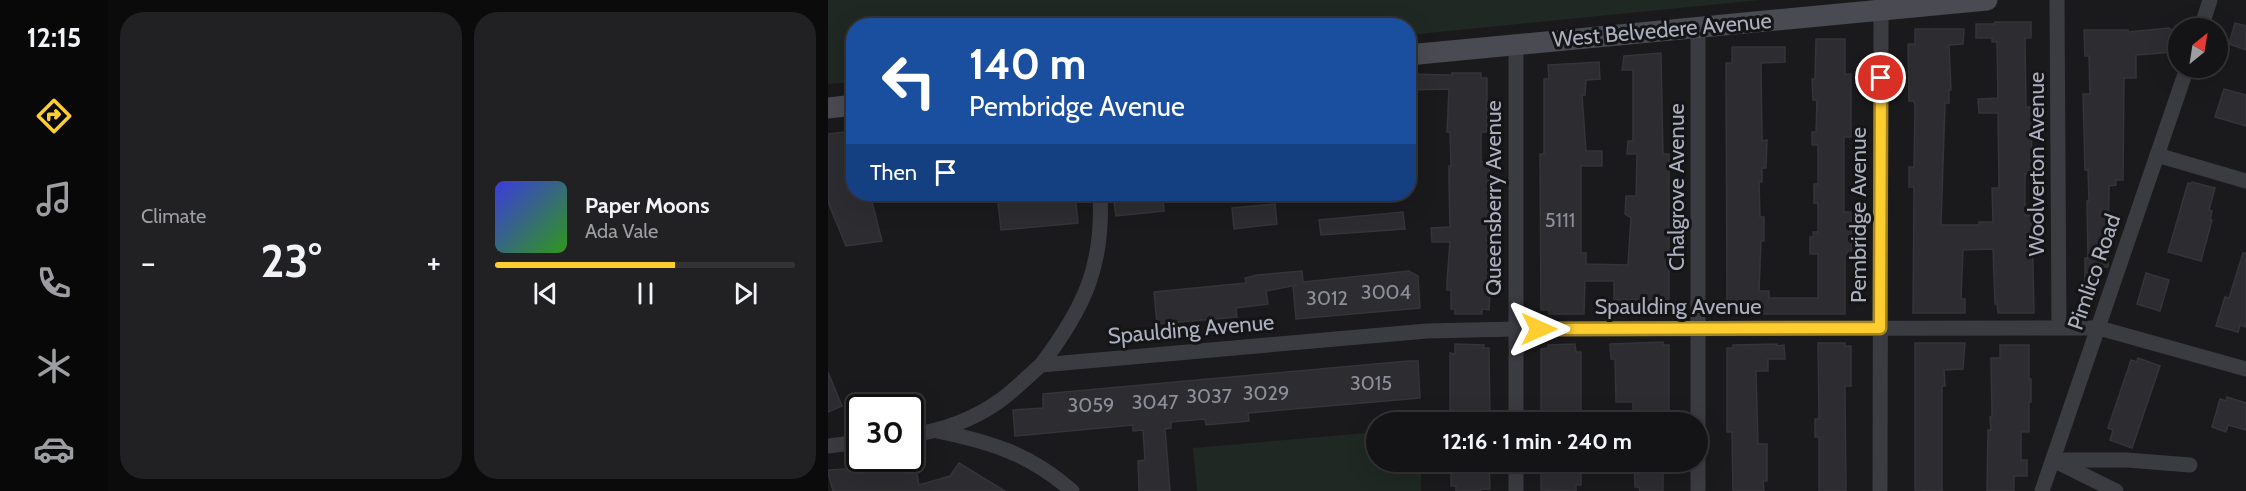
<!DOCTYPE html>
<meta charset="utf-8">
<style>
:root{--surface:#141416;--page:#212123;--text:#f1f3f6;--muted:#9d9ea1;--line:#333335;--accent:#fece31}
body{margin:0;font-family:Cabin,sans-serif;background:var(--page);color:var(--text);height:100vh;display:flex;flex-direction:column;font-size:22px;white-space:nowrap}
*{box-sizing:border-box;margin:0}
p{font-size:20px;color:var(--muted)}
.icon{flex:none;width:33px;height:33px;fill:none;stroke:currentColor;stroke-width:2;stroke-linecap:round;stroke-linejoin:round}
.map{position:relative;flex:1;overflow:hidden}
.panel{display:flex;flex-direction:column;gap:12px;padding:12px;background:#0b0b0c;width:720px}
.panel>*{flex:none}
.hud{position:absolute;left:18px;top:18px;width:570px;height:183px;border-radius:24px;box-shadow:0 6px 24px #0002,0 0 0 2px var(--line);background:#1a4fa0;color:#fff;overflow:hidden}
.needle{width:39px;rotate:30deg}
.controls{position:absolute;left:1340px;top:18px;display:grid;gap:12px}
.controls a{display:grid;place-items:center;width:60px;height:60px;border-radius:50%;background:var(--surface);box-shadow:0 6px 24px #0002,0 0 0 2px var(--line);font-size:30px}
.speed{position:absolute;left:18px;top:394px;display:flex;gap:12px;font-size:30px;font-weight:700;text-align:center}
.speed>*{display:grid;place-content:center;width:78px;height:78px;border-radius:50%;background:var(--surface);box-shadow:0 6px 24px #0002,0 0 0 2px var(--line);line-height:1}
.speed .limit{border:3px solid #111;border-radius:9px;background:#fff;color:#111}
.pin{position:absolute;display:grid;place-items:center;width:51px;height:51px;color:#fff;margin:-26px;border:3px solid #fff;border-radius:50%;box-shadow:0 2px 6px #0007}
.me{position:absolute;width:66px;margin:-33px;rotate:90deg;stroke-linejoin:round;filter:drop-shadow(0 0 4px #0008)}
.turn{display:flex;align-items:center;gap:21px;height:126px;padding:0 24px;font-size:27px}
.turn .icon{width:78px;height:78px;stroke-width:2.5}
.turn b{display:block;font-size:42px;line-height:51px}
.then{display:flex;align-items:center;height:57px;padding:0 24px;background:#0003;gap:12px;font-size:22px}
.big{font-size:45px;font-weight:700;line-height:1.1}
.panel .tile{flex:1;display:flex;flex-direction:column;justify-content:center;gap:9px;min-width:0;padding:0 21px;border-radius:24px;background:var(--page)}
.song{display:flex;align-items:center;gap:18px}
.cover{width:72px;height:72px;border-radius:9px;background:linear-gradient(135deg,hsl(240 70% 55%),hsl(110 70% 35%))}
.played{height:6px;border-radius:3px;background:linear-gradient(90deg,var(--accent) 60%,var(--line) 60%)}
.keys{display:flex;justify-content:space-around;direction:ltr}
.heat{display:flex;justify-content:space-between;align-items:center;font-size:33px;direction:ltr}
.panel .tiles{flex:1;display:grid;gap:12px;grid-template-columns:repeat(2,1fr)}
.trip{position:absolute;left:538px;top:412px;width:342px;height:60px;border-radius:30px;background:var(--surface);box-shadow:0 6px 24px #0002,0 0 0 2px var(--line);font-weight:700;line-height:60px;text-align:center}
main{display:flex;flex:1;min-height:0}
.tabs{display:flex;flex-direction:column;width:108px;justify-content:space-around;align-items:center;background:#080809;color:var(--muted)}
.tabs .icon{width:42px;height:42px}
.tabs .on{color:var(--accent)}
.tabs b{font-size:27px;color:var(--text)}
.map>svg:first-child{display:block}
.green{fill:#1f2822}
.building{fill:#2d2d31;stroke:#343439;stroke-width:1.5}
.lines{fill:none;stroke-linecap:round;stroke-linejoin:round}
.minor{stroke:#3b3b42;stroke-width:15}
.secondary{stroke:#494a52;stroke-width:21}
.route-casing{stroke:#a58620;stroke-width:15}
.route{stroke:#fece31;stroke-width:10}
.labels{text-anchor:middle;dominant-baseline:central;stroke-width:6;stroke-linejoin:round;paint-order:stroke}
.number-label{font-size:20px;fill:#8c8e99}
.street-label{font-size:22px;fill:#acafbd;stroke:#151518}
</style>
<main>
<nav class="tabs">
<b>12:15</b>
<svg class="icon on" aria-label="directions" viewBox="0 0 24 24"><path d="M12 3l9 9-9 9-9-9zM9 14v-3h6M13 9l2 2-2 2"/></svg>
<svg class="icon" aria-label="music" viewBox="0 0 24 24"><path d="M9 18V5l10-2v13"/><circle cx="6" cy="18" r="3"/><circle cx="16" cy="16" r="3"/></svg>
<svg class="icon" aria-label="phone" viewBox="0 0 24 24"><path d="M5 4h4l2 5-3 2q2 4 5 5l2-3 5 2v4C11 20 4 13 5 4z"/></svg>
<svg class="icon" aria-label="climate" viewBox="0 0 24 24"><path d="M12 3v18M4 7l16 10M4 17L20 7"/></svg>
<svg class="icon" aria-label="car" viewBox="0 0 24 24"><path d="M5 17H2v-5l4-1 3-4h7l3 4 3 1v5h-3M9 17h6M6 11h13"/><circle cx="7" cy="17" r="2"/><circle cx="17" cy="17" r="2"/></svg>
</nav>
<section class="panel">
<div class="tiles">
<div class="tile"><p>Climate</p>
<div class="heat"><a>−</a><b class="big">23°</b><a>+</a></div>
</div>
<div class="tile">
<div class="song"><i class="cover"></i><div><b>Paper Moons</b><p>Ada Vale</p></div></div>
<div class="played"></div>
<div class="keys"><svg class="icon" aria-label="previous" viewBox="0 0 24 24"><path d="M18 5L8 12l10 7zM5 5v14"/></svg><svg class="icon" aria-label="pause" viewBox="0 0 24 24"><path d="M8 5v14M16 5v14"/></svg><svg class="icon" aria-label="next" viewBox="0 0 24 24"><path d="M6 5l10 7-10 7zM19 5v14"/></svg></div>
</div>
</div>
</section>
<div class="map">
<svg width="1418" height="491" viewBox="0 0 1418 491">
<rect width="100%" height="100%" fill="#1a1a1d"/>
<!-- green -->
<g class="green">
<path d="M0,0H932L581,35L580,26H26L25,82L0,84Z"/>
<path d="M549,432V462H593V491H369L365,448Z"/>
</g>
<!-- building -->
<g class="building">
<path d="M1167,22H1203V38H1197L1198,107H1204V120L1203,174H1197V215L1204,216L1206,313H1170L1169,304H1167L1165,249L1135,250L1133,299H1137V313H1085L1086,187H1081V167H1086L1087,107L1086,101H1081L1080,44H1087V29H1136L1135,44L1121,45L1123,90H1121V103H1117L1113,225H1151V222H1165L1164,188H1171L1170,113H1151L1150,99L1170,98L1169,42H1164V38H1148V24H1167Z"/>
<path d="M1407,23L1418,26V50L1401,44Z"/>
<path d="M1341,28L1346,32V52L1308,55V78H1296L1295,180H1288V185L1281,186L1280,267H1275L1272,285H1257V258H1260L1259,201H1261L1260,170H1257L1255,94H1262L1261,56H1257L1256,30H1300V32Z"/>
<path d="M988,39H1017V74H1023V137H1016V212H1023L1024,251H1019V259L1017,260V314H905V309L899,310V299L898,63H904V47H957V62L933,63L934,141L939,140L938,168H934V182H931L932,217H936V241H933L931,291H941V298H990V254H982V237H986L985,232H990V203H986V184H990V145H984V132H988L989,100H985L984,79H987Z"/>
<path d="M833,53L835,154H841V300H835V315L806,314L808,300H786V281H757L756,314H721V310H713L712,154H716V79H721L720,65L771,62L772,79L758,80L757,95H754L758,151H774V166H753V253H758V264L800,265L803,218L797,214L798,196H808L809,154H799L800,141H805V70H794L796,56Z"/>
<path d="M624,73H653V78H659V132H653V162H661L662,292L661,310L654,309V314H627V309H623V290H619V281L622,242H604L603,228L622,227L621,184V166H623L622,132H619L621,89L580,90V74L624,75Z"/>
<path d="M1396,89L1418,95V126L1387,117Z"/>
<path d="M26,131V194H42L54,241L18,246L0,202V134Z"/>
<path d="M1364,182L1387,188L1381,210L1384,211L1382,220H1384L1373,261L1340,252L1360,183L1363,184Z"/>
<path d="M169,194H247L250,223L173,230Z"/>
<path d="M285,194H335L336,211L288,216Z"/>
<path d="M447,204L449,224L406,229L404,208Z"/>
<path d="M575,212L577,229L493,235L491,220Z"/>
<path d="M1415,253H1418V327L1412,325L1410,332L1388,326L1397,297L1401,298Z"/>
<path d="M474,271L475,282L581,271L590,276L592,308L468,319L465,286L469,285L438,291L440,304L408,308L409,317L329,324L326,292L418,283L417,278L429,275Z"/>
<path d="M1318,273L1341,280L1332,311L1309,304Z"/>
<path d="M835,342V345H841V423H805V402H788L787,359H783L782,344Z"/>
<path d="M990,343H1017V346H1023V386H1017L1018,491H991V437H987V419H991Z"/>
<path d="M1087,343H1137L1135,369L1116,370L1117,386H1114V491L1087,490Z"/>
<path d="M627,344L656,345L655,348H661L662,423H627V419H622V353L627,354Z"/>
<path d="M747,344L748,352H753V423H713V349L720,348V345Z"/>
<path d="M949,344V346L956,345L957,359H940V371H928L930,444H939V481H935L936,491H905L904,432H899V348H905V345Z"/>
<path d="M1172,345H1201V379H1203V402H1201V432H1193V460H1199V476H1186V491H1159L1160,430H1163L1162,417H1164L1163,358H1172Z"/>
<path d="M1310,358L1332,366L1304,448L1282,440L1285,430L1280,428L1303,360L1309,362Z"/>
<path d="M580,361H590L592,398L420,413L421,421L378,425L377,419L343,422V428L337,429L342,491H311L310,461L317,460L315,430L305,431V425L187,436L185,410L215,408V394Z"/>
<path d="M0,372L14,406L0,412Z"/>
<path d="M1399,397L1418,403V430L1400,425L1398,432L1384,427L1392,399L1398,401Z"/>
<path d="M623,462H661L662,489H653V491H628V486H623Z"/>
<path d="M713,462H753V485H748V491L713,490Z"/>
<path d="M806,462H835V491H812L811,487H807Z"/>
<path d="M131,463L177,491H5L0,473V470L65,466L67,471L87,465L91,485L122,476Z"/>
</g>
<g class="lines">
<!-- minor -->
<g class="minor">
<path d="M1229,0L1231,327"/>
<path d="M870,26V491"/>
<path d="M1373,28L1382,0"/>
<path d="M688,44V423"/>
<path d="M1329,155L1418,181"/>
<path d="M213,365C256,308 276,266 272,194"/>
<path d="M109,431C163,442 202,454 244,491"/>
<path d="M82,435C113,431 144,420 170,402C186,391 199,377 213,365L599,331L688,329L1271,328L1418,369"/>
<path d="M0,446L32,442"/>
<path d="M1225,460H1299L1362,465"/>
<path d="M1227,461L1288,491"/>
<path d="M688,462V491"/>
<path d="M1052,491L1053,10"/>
<path d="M1214,491L1359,68"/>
</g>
<!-- secondary -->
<g class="secondary">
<path d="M580,55L1159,0"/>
<path d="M0,108L26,105"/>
</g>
</g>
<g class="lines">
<!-- route casing -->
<g class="route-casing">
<path id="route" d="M711,329L1052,328L1053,78"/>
</g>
<!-- route -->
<use href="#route" class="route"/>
</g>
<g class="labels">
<!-- number labels -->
<g class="number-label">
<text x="732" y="220">5111</text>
<text x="558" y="292">3004</text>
<text x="499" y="298">3012</text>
<text x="543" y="383">3015</text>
<text x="438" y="393">3029</text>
<text x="381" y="396">3037</text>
<text x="327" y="402">3047</text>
<text x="263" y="405">3059</text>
</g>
<!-- street labels -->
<g class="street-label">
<text transform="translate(834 30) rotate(-5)">West Belvedere Avenue</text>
<text transform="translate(1208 164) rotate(-90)">Woolverton Avenue</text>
<text transform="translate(848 187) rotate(-90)">Chalgrove Avenue</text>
<text transform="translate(665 198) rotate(-90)">Queensberry Avenue</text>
<text transform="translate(1030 215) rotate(-90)">Pembridge Avenue</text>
<text transform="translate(1266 272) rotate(-71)">Pimlico Road</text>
<text x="850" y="306">Spaulding Avenue</text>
<text transform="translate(363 329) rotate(-5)">Spaulding Avenue</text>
</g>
</g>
</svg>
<div class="controls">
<a><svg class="needle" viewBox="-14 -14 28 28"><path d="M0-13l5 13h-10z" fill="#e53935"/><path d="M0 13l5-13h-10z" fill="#9d9ea1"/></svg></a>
</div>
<div class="speed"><div class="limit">30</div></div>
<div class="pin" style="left:1053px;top:78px;background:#d93025"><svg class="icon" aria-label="arrive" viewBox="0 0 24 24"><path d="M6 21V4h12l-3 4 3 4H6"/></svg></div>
<svg class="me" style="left:711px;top:329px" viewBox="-20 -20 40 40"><path d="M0-17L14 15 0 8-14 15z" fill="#fece31" stroke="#fff" stroke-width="4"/></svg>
<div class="trip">12:16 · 1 min · 240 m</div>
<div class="hud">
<div class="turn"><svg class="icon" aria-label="left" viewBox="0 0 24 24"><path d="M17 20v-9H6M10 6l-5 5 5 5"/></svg><div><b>140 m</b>Pembridge Avenue</div></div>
<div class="then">Then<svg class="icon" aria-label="arrive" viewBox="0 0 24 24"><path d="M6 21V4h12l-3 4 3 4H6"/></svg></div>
</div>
</div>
</main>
